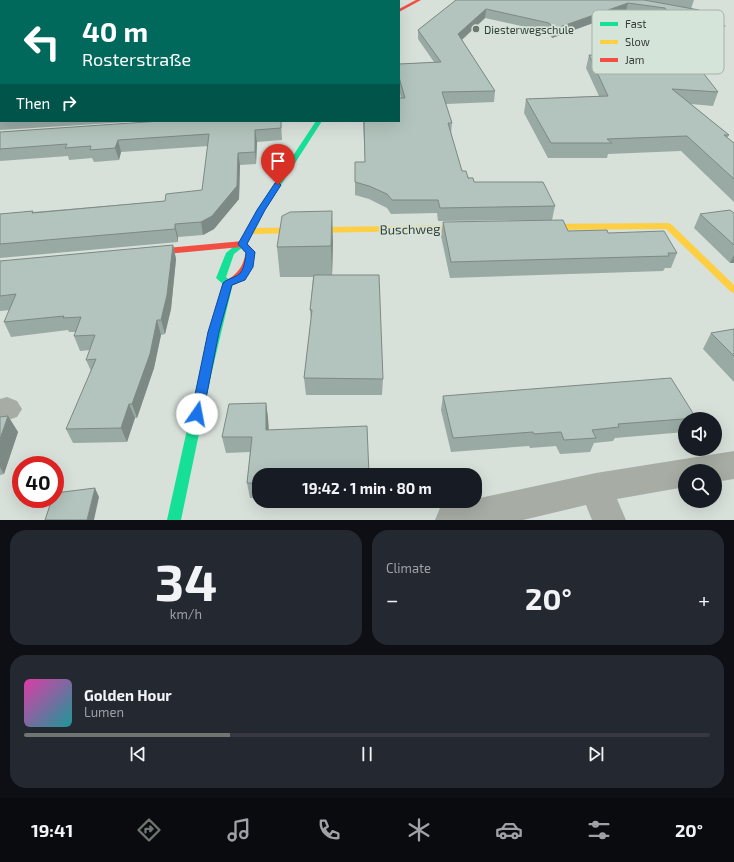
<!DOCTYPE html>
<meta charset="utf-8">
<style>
:root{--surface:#171b24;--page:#242831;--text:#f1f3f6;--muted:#9ea1a6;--line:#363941;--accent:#6f7570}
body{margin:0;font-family:"Exo 2",sans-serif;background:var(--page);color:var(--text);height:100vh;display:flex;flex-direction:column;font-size:15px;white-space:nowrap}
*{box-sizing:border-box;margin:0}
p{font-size:13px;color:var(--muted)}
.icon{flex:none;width:22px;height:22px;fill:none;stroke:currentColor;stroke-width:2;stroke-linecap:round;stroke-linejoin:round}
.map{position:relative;height:520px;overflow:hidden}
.sheet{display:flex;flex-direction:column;gap:10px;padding:10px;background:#0d0f14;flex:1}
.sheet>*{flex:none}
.top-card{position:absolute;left:0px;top:0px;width:400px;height:122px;box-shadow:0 4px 16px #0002;background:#00695c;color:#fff;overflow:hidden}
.tools{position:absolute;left:678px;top:412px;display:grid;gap:8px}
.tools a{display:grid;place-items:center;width:44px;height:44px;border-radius:50%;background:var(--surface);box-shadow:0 4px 16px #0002;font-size:20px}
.speed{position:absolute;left:12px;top:456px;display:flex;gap:8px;font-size:20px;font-weight:700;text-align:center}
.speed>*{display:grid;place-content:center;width:52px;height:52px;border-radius:50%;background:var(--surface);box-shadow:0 4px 16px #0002;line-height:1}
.speed .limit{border:6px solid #d22;background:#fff;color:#111}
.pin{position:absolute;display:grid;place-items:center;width:34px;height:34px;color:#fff;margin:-41px -17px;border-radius:50% 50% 50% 0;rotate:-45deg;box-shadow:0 0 4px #0007}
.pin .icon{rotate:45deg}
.me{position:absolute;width:44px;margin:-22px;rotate:12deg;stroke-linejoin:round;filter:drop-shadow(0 0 3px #0008)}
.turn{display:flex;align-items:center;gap:14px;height:84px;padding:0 16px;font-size:18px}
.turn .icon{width:52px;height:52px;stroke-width:2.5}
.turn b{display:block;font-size:28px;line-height:34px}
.then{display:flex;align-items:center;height:38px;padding:0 16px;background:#0003;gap:8px;font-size:15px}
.big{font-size:30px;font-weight:700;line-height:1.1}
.sheet .card{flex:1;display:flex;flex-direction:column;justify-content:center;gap:6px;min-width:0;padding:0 14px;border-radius:16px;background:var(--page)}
.sheet .dial{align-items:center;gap:0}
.dial b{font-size:52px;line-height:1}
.song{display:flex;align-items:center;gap:12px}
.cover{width:48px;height:48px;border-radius:6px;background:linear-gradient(135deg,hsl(320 70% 55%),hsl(180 70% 35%))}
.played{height:4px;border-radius:2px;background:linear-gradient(90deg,var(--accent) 30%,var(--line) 30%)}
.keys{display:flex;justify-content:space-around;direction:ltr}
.heat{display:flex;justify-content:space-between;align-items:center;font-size:22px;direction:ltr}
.sheet .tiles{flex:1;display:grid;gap:10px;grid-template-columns:1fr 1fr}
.card:last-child{grid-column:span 2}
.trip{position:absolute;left:252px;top:468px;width:230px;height:40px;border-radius:16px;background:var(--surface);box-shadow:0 4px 16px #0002;font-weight:700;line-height:40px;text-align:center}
.dock{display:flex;height:64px;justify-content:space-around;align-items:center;background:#090b0e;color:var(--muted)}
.dock .icon{width:28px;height:28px}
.dock .selected{color:var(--accent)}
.dock b{font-size:18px;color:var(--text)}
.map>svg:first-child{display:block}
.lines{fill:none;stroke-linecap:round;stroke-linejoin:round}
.street-tunnel{stroke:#b8bfb9;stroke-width:11;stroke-dasharray:11 5.5;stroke-linecap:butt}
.street{fill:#a7aca4;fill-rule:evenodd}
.fast{fill:#16e098;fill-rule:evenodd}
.slow{fill:#ffcf43;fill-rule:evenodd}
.jam{fill:#f24e42;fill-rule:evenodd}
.wall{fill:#99a9a3}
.shaded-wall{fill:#7d8984}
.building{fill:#b2c4bd;stroke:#7d8984}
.route{fill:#1a73e8;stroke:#114b97}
.poi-dot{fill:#6f7570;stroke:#d5e4d9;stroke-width:1.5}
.labels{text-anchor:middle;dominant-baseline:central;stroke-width:3.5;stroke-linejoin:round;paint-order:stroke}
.far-poi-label{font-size:11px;fill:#363c37;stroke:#d5e4d9;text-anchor:start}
.street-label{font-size:13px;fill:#363c37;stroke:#d5e4d9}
.key{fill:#d5e4d9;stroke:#a5b2a8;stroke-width:1}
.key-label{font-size:11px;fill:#363c37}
</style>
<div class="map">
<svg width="734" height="520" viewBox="0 0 734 520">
<rect width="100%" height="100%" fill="#d8e0da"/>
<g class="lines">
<!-- street-tunnel -->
<path class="street-tunnel" d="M16,1L21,0"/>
<!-- street -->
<g class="street">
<path d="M616,0H637L706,13L710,14L726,26L721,29L703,19L621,3Z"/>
<path d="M7,397L17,401L22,409L17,417L0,423V399Z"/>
<path d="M734,451V479L715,482V471H685V487L617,499L626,520H592L586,505L523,520H435L440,508C452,504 462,501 475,501V499L596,473Z"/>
</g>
<!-- fast -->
<path class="fast" d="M316,121H322L265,210L247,244L234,254L226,277L233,283L212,371L181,520H167L200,371L223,284L216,278L226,253L239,242L257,210Z"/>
<!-- slow -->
<g class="slow">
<path d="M668,223L671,224L734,285V293L731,292L666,229L536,230L532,227L536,224Z"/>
<path d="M471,225L475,228L474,230L249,234L245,231L249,228Z"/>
</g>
<!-- jam -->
<g class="jam">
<path d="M416,0H421L399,12V9Z"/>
<path d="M243,241L246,242L255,252C253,265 242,290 225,285L223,283L225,281C238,274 243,267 246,252L241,247L145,256L141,253L145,250Z"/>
</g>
</g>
<!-- wall -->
<g class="wall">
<path d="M456,0H644L699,10L720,51L717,61L688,59L662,16L626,11L552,38L548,32L485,18L462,40L495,91L494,102L446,104L452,123L451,134L462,171L474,182L555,206L552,220L438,221L437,213L391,214L387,208L369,199L355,195V162H365L363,121H399L401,98L399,89V64L434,62L418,39V30Z"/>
<path d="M645,0H694L691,9Z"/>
<path d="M1,4V121H144L0,130V5Z"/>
<path d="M589,55L628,61L718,92L713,106L691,104L729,135L727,138L734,143V202L681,151L608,154L607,158H548L524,113L526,99L599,96L586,68Z"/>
<path d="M281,121L282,140L257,142L256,164L240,165L239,199L214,229L203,235L178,237V242L0,258V214L33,211V212L165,201L202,190L208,146L121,152L119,160L94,162L92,158L69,160L68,156L0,161V132Z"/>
<path d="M734,213V263H730L694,228L700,214Z"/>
<path d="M443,222L568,231L608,233L677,253L671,268H665L663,271L450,278L441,236Z"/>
<path d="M333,241L332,275L383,379L382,395H306L304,378L311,319L310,310L313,277H280L277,247Z"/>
<path d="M173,245L176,259L171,309L165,334L161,335L154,368L137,418H135L127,442L73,443L66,429L91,371L86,360L90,350L80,351L74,336L76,332H69L68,330L11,337L4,322L10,310L0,311V261Z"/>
<path d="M734,329V382L703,349L711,333Z"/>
<path d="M443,396L696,418V419H685V432L615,438L613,441L594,443L590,452L560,454L556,446L530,448L529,446L451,452L441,410Z"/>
<path d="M266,403L268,418L269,429L259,475V498H250L247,483L250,452L226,453L222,437Z"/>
<path d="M8,416L18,432L4,474L0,475V417Z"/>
<path d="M280,501H335L281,504Z"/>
</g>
<!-- shaded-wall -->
<g class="shaded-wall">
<path d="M628,3L626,11L552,38L554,29Z"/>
<path d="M486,9L485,18L457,44L458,34Z"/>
<path d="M255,130L257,142L256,164L255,152Z"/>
<path d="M118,140L121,152L119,160L115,148Z"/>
<path d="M238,153L240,165L239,199L214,229L203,235L201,222Z"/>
<path d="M332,211L333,241L332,276L331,246Z"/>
<path d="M175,224L178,237V242L175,229Z"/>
<path d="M173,245L176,259L171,309L165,334L161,320Z"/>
<path d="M734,255V263H730Z"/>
<path d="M157,320L161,335L154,368L137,418L132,404Z"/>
<path d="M266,403L268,418L269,445L266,430Z"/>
<path d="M129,404L135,418L127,442L121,428Z"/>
<path d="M8,416L18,432L4,474L0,467V439Z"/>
<path d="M95,488L99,497L94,520H87Z"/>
</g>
<!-- building -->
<g class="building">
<path d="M299,0H310V1H295Z"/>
<path d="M456,0H644L699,10L720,51L691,49L665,8L628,3L554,29L549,23L486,9L458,34L495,91L442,92L452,123H448L462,171H466L468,178H473L474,182H543L555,206L440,208L438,200H392L387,194L369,186L355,182V162H365L364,121H399V98H405L399,77V64L441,62L418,30Z"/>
<path d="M1,4V119H0V5Z"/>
<path d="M589,55L625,57L628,61L697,65L718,92L672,89L729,135H724L734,143V179L687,136L607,139L612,143H551L526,99L608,96Z"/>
<path d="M161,121H281V128L255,130V152L238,153L237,186L212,216L201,222L175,224V229L0,244V214L33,211L32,213L165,201L166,194L202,190L209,134L118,140L115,148L90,150L91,146L65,148L67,144L0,149V132Z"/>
<path d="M730,210L734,213V245L700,214Z"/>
<path d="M332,211L331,246L277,247L282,216L290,212Z"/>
<path d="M563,220L568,231L607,230L608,233L664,231L677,253H668L669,256L451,262L443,222Z"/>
<path d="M173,245L167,295L161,320H157L150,354L132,404H129L121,428L66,429L96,359L86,360L95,335L74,336L81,317L63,318L64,316L4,322L16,294L0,296V261Z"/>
<path d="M314,275H379L383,379L304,378L312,310H310Z"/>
<path d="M734,329V356L711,333Z"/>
<path d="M671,378L696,418L618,424L619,427L592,430L596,438L564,440L561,432L534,434L533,432L453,438L443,396Z"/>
<path d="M266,403V430L367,426L369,475H259V483H247L252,437H222L229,404Z"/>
<path d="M8,416L0,439V417Z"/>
<path d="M95,488L87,520H45L52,499H55V493Z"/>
</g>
<!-- route -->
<path class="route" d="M278,182L281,185L265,210L247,244L255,252L253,267L245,280L232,285L219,332L203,414L202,418L197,419L193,418L191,414L208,332L223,283C226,280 230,279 234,277C244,274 245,262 246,253L238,244L257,210L275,183Z"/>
<!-- markers -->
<circle class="poi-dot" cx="476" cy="29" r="4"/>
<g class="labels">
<!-- far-poi labels -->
<g class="far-poi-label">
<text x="484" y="29">Diesterwegschule</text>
</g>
<!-- street labels -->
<g class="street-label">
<text transform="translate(410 229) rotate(-1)">Buschweg</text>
</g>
</g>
<!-- legend -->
<rect x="592" y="10" width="132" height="64" rx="6" class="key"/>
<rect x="600" y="22" width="18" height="4" fill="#16e098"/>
<rect x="600" y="40" width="18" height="4" fill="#ffcf43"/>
<rect x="600" y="58" width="18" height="4" fill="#f24e42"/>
<g class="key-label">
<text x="625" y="28">Fast</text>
<text x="625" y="46">Slow</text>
<text x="625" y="64">Jam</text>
</g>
</svg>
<div class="tools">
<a><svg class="icon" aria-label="sound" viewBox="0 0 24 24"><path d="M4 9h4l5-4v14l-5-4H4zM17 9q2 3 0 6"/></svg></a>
<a><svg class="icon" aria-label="search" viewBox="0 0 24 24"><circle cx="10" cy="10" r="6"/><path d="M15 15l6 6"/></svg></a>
</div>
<div class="speed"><div class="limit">40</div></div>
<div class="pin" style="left:278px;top:185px;background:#d93025"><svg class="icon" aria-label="arrive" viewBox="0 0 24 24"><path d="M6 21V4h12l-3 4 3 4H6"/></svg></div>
<svg class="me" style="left:197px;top:414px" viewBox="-20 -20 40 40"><circle r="19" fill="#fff"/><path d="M0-13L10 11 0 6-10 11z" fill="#1a73e8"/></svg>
<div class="trip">19:42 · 1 min · 80 m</div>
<div class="top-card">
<div class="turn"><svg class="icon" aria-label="left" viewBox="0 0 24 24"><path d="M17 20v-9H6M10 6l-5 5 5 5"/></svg><div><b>40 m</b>Rosterstraße</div></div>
<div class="then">Then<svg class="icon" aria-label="right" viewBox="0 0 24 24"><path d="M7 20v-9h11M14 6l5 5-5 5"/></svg></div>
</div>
</div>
<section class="sheet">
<div class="tiles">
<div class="card dial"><b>34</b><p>km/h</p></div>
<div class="card"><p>Climate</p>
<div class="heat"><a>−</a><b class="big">20°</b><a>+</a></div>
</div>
<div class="card">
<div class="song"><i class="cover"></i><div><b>Golden Hour</b><p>Lumen</p></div></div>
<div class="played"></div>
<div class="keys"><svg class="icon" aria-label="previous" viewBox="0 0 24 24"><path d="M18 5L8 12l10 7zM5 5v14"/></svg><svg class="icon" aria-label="pause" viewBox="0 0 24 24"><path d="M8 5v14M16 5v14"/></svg><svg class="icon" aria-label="next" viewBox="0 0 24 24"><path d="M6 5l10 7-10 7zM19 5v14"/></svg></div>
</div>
</div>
</section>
<nav class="dock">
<b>19:41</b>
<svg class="icon selected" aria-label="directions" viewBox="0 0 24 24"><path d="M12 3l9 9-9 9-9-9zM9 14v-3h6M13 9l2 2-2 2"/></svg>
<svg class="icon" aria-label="music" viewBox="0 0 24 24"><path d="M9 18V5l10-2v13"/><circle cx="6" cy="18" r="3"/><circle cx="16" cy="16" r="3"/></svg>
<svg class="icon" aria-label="phone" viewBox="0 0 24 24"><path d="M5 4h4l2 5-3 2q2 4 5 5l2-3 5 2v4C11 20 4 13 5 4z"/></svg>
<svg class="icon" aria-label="climate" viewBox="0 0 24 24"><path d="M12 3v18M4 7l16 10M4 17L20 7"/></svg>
<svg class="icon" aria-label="car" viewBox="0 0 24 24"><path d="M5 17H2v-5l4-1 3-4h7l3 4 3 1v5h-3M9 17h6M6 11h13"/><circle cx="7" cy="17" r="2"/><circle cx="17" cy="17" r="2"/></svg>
<svg class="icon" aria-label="filters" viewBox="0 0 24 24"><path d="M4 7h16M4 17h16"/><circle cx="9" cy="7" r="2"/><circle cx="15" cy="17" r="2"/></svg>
<b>20°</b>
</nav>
